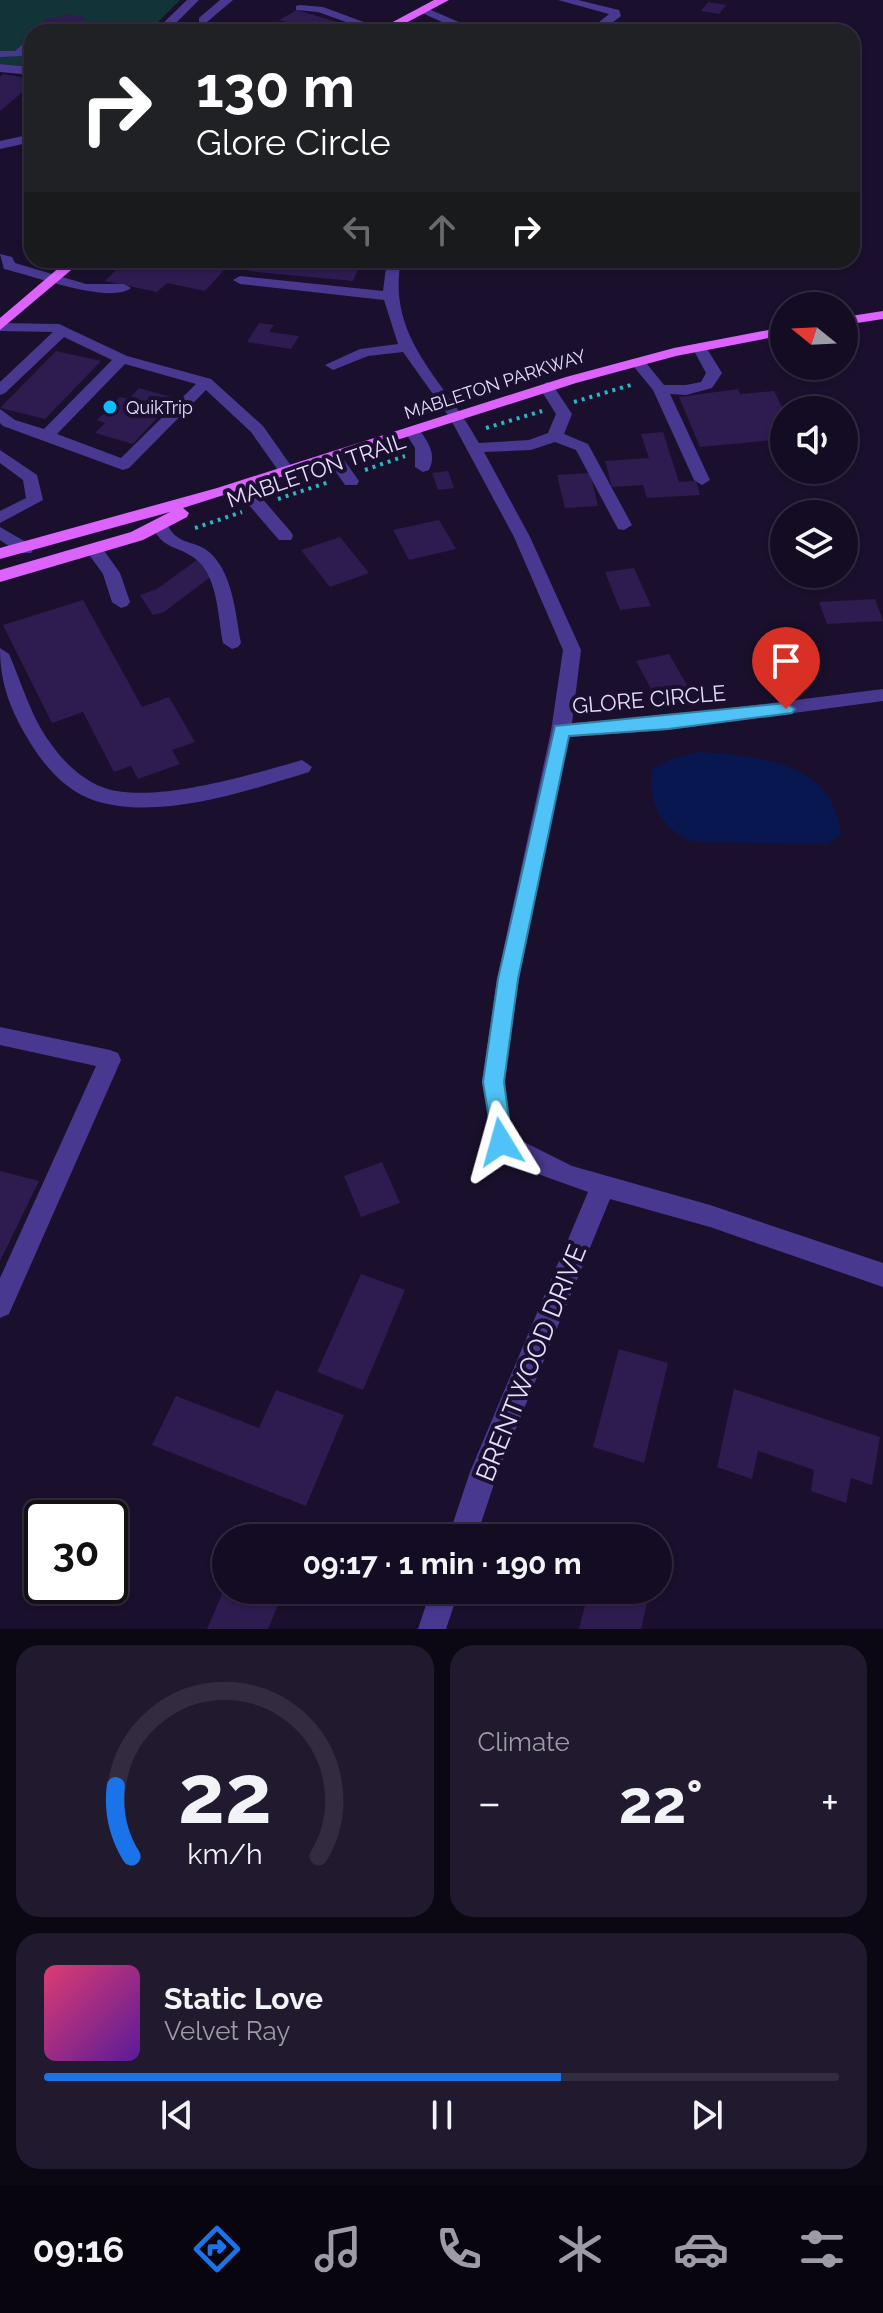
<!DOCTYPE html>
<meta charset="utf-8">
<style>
:root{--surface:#140c22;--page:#211a2f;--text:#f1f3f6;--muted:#9d9ba5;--line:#332c40;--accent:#1a73e8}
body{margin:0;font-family:Raleway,sans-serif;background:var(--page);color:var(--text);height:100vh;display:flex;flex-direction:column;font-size:30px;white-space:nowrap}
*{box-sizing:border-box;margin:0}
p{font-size:26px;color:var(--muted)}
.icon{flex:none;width:44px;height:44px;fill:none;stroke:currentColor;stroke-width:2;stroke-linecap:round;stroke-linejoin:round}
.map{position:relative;height:1629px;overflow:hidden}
.sheet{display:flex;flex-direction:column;gap:16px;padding:16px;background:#0b0713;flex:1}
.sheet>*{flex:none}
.banner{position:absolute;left:24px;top:24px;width:836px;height:244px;border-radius:24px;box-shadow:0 2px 6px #0004,0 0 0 2px var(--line);background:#202124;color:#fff;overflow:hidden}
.needle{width:52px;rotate:288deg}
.tools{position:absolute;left:770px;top:292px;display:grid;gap:16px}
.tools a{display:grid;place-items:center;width:88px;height:88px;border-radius:50%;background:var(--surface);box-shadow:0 2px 6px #0004,0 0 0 2px var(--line);font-size:40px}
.speed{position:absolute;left:24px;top:1500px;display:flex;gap:16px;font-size:40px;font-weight:700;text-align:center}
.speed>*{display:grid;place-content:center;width:104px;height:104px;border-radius:50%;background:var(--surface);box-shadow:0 2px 6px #0004,0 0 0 2px var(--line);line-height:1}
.speed .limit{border:4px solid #111;border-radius:12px;background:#fff;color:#111}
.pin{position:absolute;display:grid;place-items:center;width:68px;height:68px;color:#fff;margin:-82px -34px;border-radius:50% 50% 50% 0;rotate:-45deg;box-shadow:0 0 8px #0007}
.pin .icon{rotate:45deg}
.me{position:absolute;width:88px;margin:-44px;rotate:352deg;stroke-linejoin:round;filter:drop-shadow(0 0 6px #0008)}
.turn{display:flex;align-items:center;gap:28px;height:168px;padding:0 40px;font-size:36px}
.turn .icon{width:104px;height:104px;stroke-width:2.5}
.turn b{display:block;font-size:56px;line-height:68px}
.lanes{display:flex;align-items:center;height:76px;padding:0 40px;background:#0003;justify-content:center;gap:40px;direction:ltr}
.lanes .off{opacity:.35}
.big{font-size:60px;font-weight:700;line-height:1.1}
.sheet .widget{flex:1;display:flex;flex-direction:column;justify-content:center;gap:12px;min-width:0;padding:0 28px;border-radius:24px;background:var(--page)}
.sheet .dial{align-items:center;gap:0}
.dial svg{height:208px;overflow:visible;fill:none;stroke:var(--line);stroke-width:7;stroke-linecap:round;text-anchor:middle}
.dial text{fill:var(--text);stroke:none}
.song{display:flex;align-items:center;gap:24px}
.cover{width:96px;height:96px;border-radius:12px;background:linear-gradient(135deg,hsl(340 70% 55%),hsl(270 70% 35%))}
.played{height:8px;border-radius:4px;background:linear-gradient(90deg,var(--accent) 65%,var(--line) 65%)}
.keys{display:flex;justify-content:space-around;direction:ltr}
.heat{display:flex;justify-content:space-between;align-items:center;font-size:44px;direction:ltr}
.sheet .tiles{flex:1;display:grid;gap:16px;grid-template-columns:1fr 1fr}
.widget:last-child{grid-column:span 2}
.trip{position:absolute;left:212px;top:1524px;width:460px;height:80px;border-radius:40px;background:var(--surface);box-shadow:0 2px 6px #0004,0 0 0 2px var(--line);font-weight:700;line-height:80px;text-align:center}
.tab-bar{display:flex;height:128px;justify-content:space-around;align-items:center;background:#08050e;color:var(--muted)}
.tab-bar .icon{width:56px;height:56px}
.tab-bar .on{color:var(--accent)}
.tab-bar b{font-size:36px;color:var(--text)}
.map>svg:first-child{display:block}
.green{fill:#123438}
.water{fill:#08174f}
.building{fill:#2e1b50}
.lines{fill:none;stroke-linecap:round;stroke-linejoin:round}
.path{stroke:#29b8c6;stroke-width:4;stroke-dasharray:3 5;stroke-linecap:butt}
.minor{fill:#49388f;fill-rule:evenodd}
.major{fill:#dd63ff;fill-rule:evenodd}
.route{fill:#4fc3f7;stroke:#337fa1;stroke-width:2}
.poi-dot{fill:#08c0ff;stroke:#1a102d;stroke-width:3}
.labels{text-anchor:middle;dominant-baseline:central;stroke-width:8;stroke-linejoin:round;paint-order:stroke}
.far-street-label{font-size:18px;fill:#e6dcff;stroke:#1a102d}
.far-poi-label{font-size:18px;fill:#e6dcff;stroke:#1a102d;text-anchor:start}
.street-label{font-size:22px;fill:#e6dcff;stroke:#1a102d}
.near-street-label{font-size:26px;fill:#e6dcff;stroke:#1a102d}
</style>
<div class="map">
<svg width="883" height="1629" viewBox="0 0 883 1629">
<rect width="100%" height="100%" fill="#1a102d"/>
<!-- green -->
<path class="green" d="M0,0H180L148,32H32V67L0,64Z"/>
<!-- water -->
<path class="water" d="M700,752C759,756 833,761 841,835L827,844L696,842C665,835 646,801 652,769L672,759Z"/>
<!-- building -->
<g class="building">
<path d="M708,2L726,5L719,14L701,11Z"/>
<path d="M297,10L337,22L319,32L279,20Z"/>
<path d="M63,14L86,17L71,32H44L51,26L40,25L48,17L59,18Z"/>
<path d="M3,74L32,79V84L0,111V77Z"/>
<path d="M126,260H233L205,291L167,283L157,292L105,281Z"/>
<path d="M253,260H362L353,281L247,271Z"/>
<path d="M259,323L274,325L269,332L299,336L291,349L247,342Z"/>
<path d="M56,351L101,361L45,419L0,408Z"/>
<path d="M139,388L175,398L133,444L95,433L105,423L97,420L120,397L129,399Z"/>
<path d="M738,389L740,394L774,391L784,411V439L700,447L679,397Z"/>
<path d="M663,432L679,482L696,481L700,495L647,498L643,485L612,487L605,461L649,458L641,434Z"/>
<path d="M448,471L454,488L438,490L432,473Z"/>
<path d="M590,473L598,506L565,508L557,475Z"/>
<path d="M439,520L456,549L409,560L393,530Z"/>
<path d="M340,537L369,573L330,587L301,550Z"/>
<path d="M201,557L213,575L164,612L153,615L140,595L157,589Z"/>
<path d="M634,568L651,606L620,610L605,572Z"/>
<path d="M875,599L883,621L827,624L819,602Z"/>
<path d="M83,600L142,707L169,697L195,742L172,750L180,764L138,779L131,766L114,772L83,712L52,723L3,625Z"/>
<path d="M669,654L688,687L654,694L636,661Z"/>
<path d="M382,1162L400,1203L361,1217L344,1176Z"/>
<path d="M0,1171L39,1181L0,1261Z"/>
<path d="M361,1274L405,1290L363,1390L317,1372Z"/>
<path d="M619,1349L668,1363L644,1463L593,1447Z"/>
<path d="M734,1389L880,1437L872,1485L851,1478L846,1503L811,1491L814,1470L758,1451L752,1479L717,1467Z"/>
<path d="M276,1390L344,1415L306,1506L152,1445L176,1396L259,1428Z"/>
<path d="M224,1590H284L268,1629H207Z"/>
<path d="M589,1590H650L641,1629H579Z"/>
</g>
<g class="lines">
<!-- path -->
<g class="path">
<path d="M574,402L634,384"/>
<path d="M486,428L542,411"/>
<path d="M365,470L405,456"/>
<path d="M278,499L329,482"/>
<path d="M195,528L242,512"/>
</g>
<!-- minor -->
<g class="minor">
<path d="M187,0H199L167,32H154Z"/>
<path d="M220,0H233L207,22H199V18Z"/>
<path d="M558,0H578L619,10L621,16L600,32H587L609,14Z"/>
<path d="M300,5L323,7L388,31L374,32L318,12L296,10V6Z"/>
<path d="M424,7L477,30L479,32H464L420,12L418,10Z"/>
<path d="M258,28L286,29L292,32H253Z"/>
<path d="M32,36V46L22,56L0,57V51H15Z"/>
<path d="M0,64L32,67V75L0,72Z"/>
<path d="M32,134V142L0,149V141Z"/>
<path d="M0,254L12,257L15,263L86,284H124L131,288C109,305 32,275 4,269Z"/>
<path d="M387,260H401C386,339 445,380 479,443L529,440L548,433L556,414L539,387L547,382L552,384L572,414L564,434L588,444L632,525L624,530L618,529L576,450L555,442L531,450L484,452L530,537L581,650L572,723L668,716L883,689V701L668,730L569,737L519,979L504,1082L512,1136L572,1166L710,1205L883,1263V1287L710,1227L610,1199L498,1472L476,1538H448L470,1472L588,1192L538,1174L493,1149L482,1082L497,979L551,731L563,650L514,537L450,418L403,352L368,356L333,370L325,365L360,349L398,344L384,300L240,284L233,280L240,276L383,291Z"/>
<path d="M0,323L59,324L127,356L211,379L263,426L294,470L286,475L280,473L251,432L206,390L129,468L123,470L3,426L0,423V409L15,420L44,429L112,360L64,337L5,393L0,395V382L53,332L0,331ZM125,364L196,384L121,458L57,434Z"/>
<path d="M699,343L704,344L722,373L712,388L686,395L670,394L710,480L702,485L694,480L653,390L630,362L633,359H643L664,385H686L701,382L706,373L692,347Z"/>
<path d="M413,427L419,429C428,442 437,454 429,470L423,472L415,467V448L405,432Z"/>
<path d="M0,450L37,475L43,500L0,523V511L26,498L23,480L0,463Z"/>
<path d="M333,451L339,453L359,481L357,485H345L325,456Z"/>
<path d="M242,481L248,482L291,532L293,536L291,540H279L236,490L234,486L236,482Z"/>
<path d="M159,519C169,522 168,530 176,536C184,543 196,543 205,549C233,568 235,613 241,643L238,647L232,649L223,643C218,618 218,579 198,561C179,544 163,552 151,524Z"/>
<path d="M0,527L31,545L34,549L31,553H19L0,540Z"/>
<path d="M94,544L100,545L120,573L130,602L127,606L121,608L112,602L103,574L85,549Z"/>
<path d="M0,648L9,654C22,684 31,717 51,744C63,761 81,779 102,787C150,806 253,774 302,760L312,767L309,772C247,791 151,824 88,798C62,787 42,763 28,739C10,709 0,683 0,648Z"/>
<path d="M0,1027L110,1050L118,1053L121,1060L9,1314L0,1318V1278L96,1066L0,1045Z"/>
<path d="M431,1590H459L446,1629H418Z"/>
</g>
<!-- major -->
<g class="major">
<path d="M434,0H449L389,32H374Z"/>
<path d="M68,260H83L0,330V318Z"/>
<path d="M883,311V319L844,325V317Z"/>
<path d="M784,327V335L676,356L576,383L183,508L189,513L187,517L143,540L0,582V570L131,532L170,512L0,559V548L217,488L566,377L674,348Z"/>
</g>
</g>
<!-- route -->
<path class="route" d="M786,703L795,709L792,713L668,729L569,736L518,979L504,1082L512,1142L509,1148L501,1151L494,1148L483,1082L498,979L555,726Z"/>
<!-- markers -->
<circle class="poi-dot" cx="110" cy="407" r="8"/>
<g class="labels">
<!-- far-street labels -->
<g class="far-street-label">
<text transform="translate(495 384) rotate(-18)">MABLETON PARKWAY</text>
</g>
<!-- far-poi labels -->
<g class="far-poi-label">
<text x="126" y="407">QuikTrip</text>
</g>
<!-- street labels -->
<g class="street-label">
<text transform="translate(316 470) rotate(-19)">MABLETON TRAIL</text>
<text transform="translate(649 699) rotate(-5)">GLORE CIRCLE</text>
</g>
<!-- near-street labels -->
<g class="near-street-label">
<text transform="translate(531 1363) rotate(-68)">BRENTWOOD DRIVE</text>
</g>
</g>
</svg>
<div class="tools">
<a><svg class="needle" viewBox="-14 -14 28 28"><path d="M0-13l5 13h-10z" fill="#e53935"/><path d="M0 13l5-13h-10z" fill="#9d9ba5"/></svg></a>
<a><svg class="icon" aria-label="sound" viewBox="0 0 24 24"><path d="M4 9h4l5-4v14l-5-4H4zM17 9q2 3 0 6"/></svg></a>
<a><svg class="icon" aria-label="layers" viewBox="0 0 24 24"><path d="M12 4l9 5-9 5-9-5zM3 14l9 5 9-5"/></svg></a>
</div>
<div class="speed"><div class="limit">30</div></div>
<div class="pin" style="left:786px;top:709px;background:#d93025"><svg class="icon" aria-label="arrive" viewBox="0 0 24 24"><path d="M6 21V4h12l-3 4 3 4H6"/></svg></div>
<svg class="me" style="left:501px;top:1142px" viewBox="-20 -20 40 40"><path d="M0-17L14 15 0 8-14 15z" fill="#4fc3f7" stroke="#fff" stroke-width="4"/></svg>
<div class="trip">09:17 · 1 min · 190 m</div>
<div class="banner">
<div class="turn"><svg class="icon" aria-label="right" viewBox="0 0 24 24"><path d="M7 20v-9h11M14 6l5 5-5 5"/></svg><div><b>130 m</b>Glore Circle</div></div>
<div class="lanes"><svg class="icon off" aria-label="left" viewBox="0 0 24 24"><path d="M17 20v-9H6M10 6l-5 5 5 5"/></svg><svg class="icon off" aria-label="ahead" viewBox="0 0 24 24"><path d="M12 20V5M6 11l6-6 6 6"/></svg><svg class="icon" aria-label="right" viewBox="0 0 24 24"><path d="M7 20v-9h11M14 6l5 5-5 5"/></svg></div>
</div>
</div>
<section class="sheet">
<div class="tiles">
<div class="widget dial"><svg viewBox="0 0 100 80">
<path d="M14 69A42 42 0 1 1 86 69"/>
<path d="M14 69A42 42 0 0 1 8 42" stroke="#1a73e8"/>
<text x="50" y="56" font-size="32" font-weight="700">22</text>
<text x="50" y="72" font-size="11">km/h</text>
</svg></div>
<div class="widget"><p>Climate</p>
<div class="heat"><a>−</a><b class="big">22°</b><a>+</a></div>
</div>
<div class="widget">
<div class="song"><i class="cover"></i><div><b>Static Love</b><p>Velvet Ray</p></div></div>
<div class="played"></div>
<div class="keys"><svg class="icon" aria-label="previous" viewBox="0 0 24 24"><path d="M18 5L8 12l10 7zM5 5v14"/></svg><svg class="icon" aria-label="pause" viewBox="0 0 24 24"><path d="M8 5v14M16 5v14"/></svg><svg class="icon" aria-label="next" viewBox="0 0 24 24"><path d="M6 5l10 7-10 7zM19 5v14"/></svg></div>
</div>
</div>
</section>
<nav class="tab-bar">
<b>09:16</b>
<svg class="icon on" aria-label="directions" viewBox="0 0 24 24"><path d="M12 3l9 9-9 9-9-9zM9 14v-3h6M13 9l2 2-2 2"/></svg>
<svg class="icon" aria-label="music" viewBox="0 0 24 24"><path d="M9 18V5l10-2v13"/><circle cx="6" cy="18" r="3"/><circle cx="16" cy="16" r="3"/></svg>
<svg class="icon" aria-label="phone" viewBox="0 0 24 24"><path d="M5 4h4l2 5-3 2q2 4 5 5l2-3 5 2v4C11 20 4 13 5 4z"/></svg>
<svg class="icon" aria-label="climate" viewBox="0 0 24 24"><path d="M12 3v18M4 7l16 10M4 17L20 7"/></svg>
<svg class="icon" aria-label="car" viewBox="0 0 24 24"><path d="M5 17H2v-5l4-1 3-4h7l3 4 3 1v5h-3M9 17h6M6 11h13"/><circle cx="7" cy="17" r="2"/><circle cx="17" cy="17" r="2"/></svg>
<svg class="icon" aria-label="filters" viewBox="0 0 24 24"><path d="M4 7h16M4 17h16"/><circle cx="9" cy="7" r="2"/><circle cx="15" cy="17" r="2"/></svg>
</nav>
